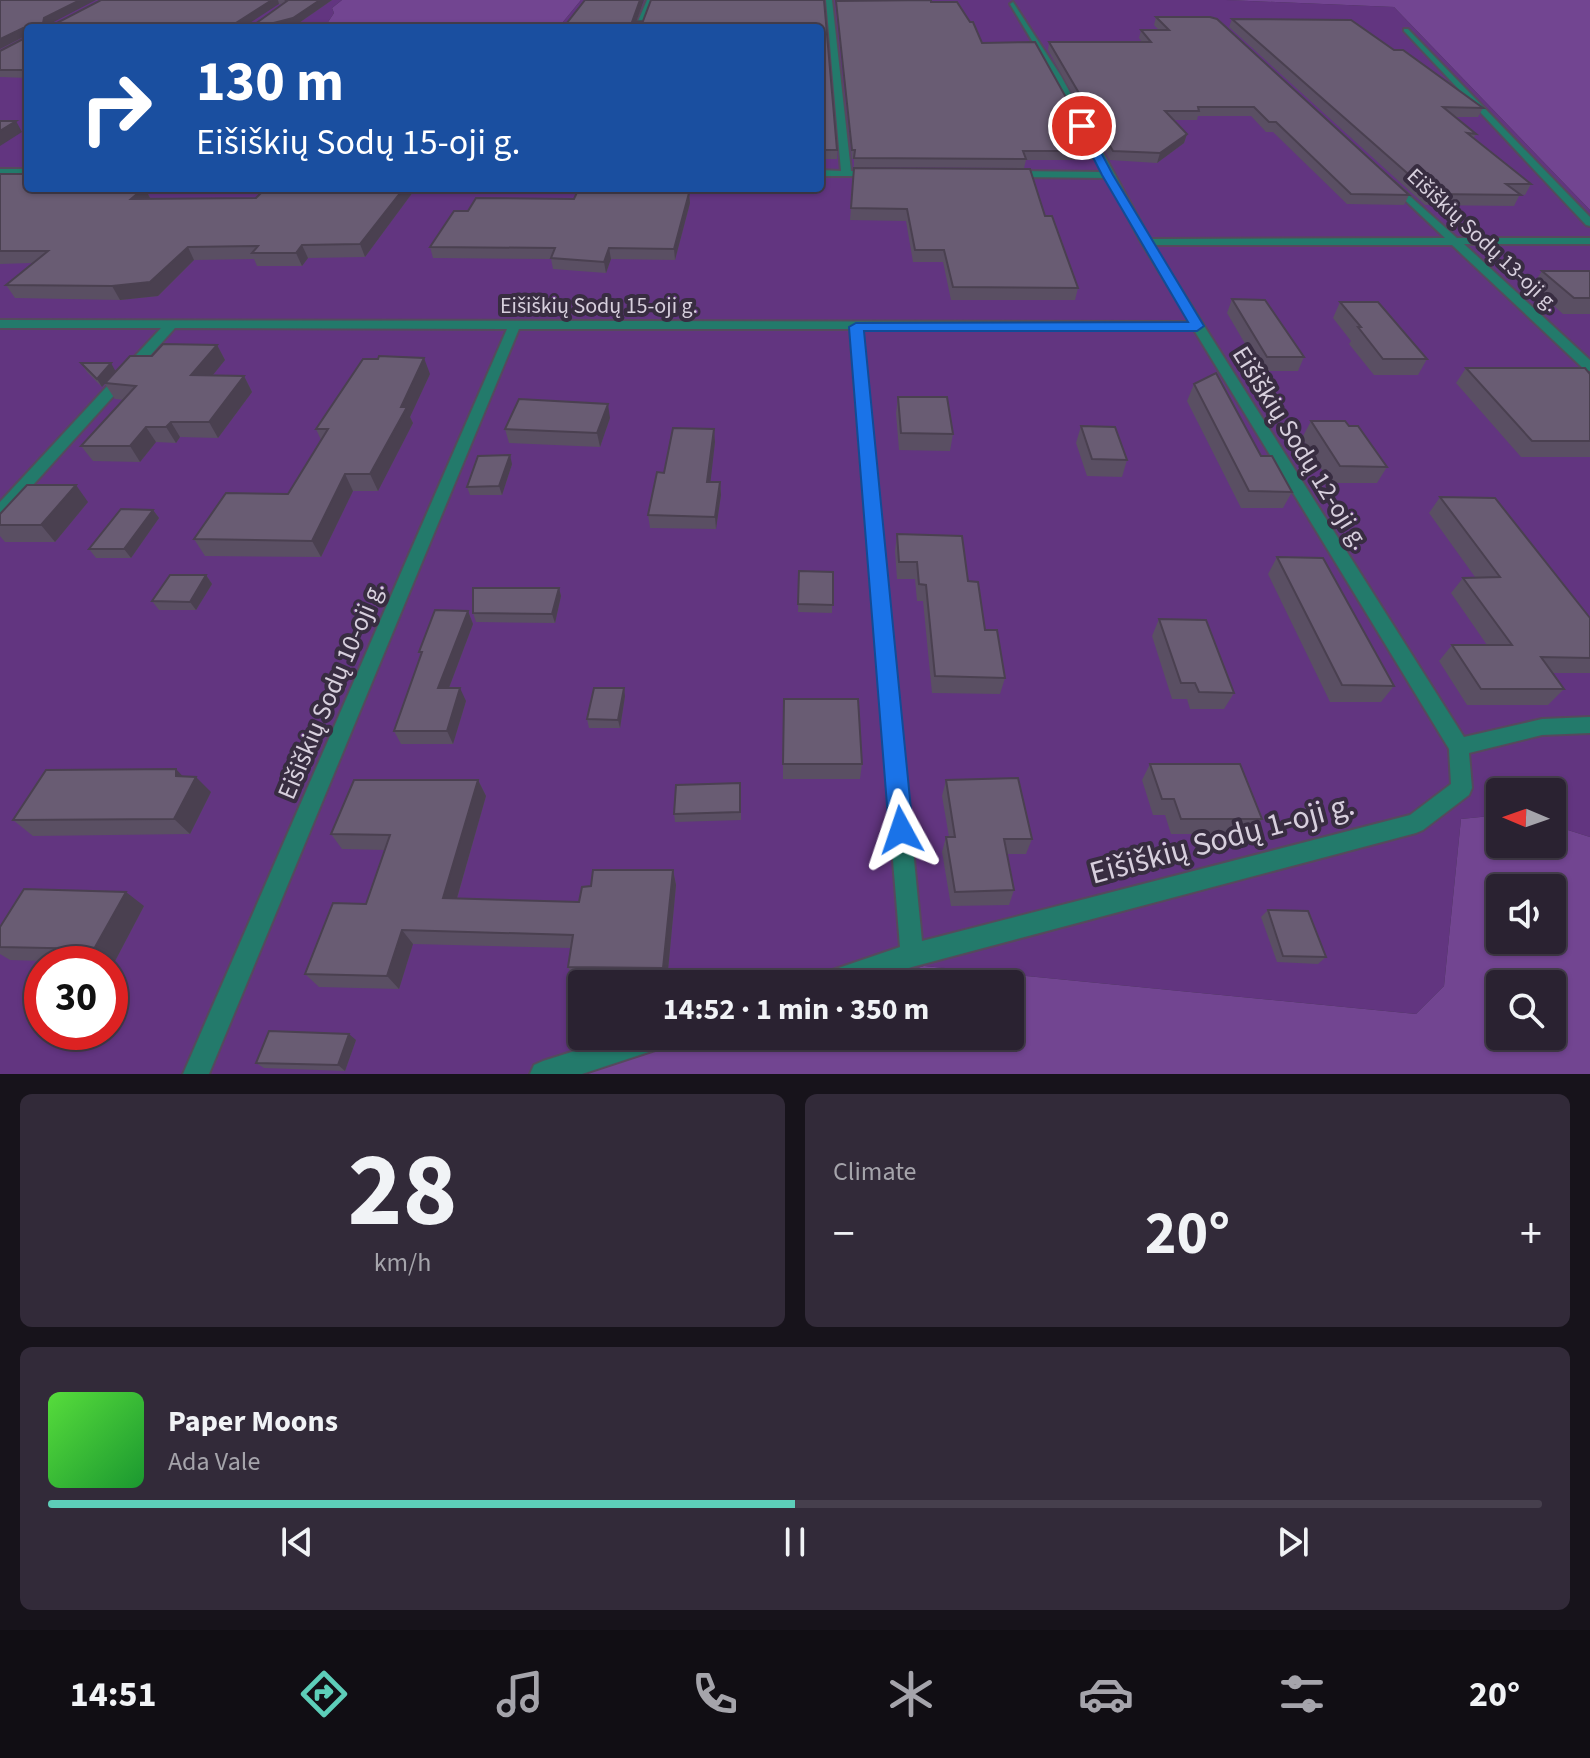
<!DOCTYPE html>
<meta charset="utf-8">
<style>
:root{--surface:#2a2231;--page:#322a39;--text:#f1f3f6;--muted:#a5a4ab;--line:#463f4d;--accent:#5dceb9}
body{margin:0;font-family:"Source Sans 3",sans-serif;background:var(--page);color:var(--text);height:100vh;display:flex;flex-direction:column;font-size:30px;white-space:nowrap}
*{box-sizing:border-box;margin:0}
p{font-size:26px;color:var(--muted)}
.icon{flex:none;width:44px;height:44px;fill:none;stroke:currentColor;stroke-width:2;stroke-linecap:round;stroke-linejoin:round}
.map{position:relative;height:1074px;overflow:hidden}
.drawer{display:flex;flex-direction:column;gap:20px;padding:20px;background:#17131b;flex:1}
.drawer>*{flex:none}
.hud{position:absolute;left:24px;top:24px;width:800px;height:168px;border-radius:8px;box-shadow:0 2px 6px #0004,0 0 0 2px var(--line);background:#1a4fa0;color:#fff;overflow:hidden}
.needle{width:52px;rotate:272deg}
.controls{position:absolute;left:1486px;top:778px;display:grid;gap:16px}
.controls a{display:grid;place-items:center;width:80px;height:80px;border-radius:8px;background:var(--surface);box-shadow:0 2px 6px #0004,0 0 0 2px var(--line);font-size:40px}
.speed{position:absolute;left:24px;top:946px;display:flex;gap:16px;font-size:40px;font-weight:700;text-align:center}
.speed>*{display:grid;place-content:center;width:104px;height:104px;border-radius:50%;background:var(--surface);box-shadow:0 2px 6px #0004,0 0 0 2px var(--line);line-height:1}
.speed .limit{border:12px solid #d22;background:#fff;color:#111}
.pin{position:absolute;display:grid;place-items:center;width:68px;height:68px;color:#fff;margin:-34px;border:4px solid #fff;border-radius:50%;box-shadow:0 2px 8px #0007}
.me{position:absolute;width:88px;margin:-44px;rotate:355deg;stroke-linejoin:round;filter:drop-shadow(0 0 6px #0008)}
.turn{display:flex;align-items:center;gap:28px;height:168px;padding:0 40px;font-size:36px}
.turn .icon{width:104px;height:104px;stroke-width:2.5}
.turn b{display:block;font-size:56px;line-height:68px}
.big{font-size:60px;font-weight:700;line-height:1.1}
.drawer .tile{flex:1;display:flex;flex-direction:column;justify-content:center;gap:12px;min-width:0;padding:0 28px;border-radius:12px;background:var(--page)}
.drawer .dial{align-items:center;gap:0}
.dial b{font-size:104px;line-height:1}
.song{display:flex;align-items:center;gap:24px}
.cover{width:96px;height:96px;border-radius:12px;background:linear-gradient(135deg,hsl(110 70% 55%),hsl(130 70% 35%))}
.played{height:8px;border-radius:4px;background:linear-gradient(90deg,var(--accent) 50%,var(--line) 50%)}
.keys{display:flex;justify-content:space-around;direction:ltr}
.heat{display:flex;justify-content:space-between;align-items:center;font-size:44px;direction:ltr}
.drawer .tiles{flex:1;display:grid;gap:20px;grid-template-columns:1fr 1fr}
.tile:last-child{grid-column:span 2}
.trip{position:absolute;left:568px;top:970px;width:456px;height:80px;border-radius:8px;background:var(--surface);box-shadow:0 2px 6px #0004,0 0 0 2px var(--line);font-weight:700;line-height:80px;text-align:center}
.tabs{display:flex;height:128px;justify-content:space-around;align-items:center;background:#110e14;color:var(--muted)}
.tabs .icon{width:56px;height:56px}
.tabs .active{color:var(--accent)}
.tabs b{font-size:36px;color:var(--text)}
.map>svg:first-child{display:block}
.green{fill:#623580;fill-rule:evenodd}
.forest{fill:#724591;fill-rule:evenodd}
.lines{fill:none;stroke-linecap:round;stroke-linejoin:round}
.street-casing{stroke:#554a5d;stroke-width:4}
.street{fill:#237a6b;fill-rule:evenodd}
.wall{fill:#5a4f63}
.shaded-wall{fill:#4a4050}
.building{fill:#695c73;stroke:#4a4050;stroke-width:2}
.route{fill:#1a73e8;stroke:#114b97;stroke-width:2}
.labels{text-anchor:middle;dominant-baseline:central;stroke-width:8;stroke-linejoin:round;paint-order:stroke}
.far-street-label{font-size:22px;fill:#d7cfdd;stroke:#382d41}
.street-label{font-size:26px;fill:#d7cfdd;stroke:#382d41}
.near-street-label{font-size:32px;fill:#d7cfdd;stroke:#382d41}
</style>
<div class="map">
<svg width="1590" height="1074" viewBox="0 0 1590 1074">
<rect width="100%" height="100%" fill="#382d41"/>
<!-- green -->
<path class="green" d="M0,0H342L332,8L334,13L324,28H28V188H820V28H558L581,0H1226L1394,7L1590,210V837L1552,825V792H1500V815L1461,819L1444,986L1416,1014L924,966L866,984H582V1036H703L584,1074H0ZM42,964H110V1032H42Z"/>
<!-- forest -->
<g class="forest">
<path d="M342,0H581L558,28H324L334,13L332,8Z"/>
<path d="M1226,0H1590V210L1394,7Z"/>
<path d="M1500,815V844H1552V825L1590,837V1074H584L703,1036H1010V984H866L924,966L1416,1014L1444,986L1461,819ZM1500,888H1552V940H1500ZM1500,984H1552V1036H1500Z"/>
</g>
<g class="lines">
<!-- street casing -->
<g class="street-casing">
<g id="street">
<path d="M647,0H653L641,28H635Z"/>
<path d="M826,0H832L851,171H874L877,172V176H820V170L841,171Z"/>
<path d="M1013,2L1061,76L1150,239L1445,238L1391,187V183L1394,182L1457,238H1590V244H1464L1590,360V371L1585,370L1452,245H1153L1464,737L1542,719L1590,717V733L1542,735L1469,753L1472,788L1469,795L1423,830L1416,833L912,967L859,984H811L815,976L900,947L850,329H519L209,1074H183L507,329L175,328L5,516L0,517V502L161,328H0V320L1190,322L1141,242L1107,178L1013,177L1008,174L1013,171L1104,172L1053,76L1010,4ZM862,329L1194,330L1449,749L1451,784L1410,815L922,941Z"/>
<path d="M1404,29H1408L1590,217V226L1586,225L1404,31Z"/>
<rect x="0" y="169" width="28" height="6"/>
<path d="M622,1036H673L670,1045L582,1074H530L534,1065L543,1061Z"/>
</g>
</g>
<!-- street -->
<use href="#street" class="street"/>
</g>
<!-- wall -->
<g class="wall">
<path d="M0,0L51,23L55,24L101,0H332L296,25L285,28H257L255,24L282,4H279L28,28V78L0,77V51L25,38L26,36L0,49Z"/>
<path d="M644,0L636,22L824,0L837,150V159H820V28H563Z"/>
<path d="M836,1L931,2L982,43L1096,151L1094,160H1026L1024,168L854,167V159H852Z"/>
<path d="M1156,17L1409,195L1404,205L1347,204L1273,132H1266L1251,116H1198L1197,120H1174L1187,134L1184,143L1157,163L1110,160L1048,50L1049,42H1142L1139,38L1141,30H1159L1154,25Z"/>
<path d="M1232,19L1483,108L1478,117H1455L1476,134L1473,139L1531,184L1525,195L1520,194L1514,206L1425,205L1229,27Z"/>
<path d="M854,168L1045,216L1078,288L1075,300H951L943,262H913L906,221L850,220Z"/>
<path d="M0,174L28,188H145L151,199L256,198L294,191L297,188H426L422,193L413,192L365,257L308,258L302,266H257L254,259L194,260L158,296L120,300L15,298L6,285L32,263L0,264Z"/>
<path d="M579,188H626L625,192L689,193L690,203L675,260L611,259L606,273L553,269L551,259L433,258L430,247L468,211L574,199Z"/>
<path d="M1542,271H1590V314H1563L1532,286Z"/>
<path d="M1232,299L1304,357L1298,371H1261L1227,313Z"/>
<path d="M1340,302L1427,359L1418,375H1374L1349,344L1351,341L1333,318Z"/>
<path d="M217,345L225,360L212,376H244L252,392L218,438L180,437L176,443L156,442L140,462L93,461L81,446L124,400L115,399L105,384L102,387L87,372L81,363L116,371L152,356Z"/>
<path d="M1466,368L1590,374V457H1521L1456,383Z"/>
<path d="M430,374L410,417L413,423L378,491H353L321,557L205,556L194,539L288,494L321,440L316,429Z"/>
<path d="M1194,384L1292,492L1283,508H1241L1187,401Z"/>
<path d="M898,397L953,434L950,451L899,450L896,413Z"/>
<path d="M610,418L600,447L509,443L505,429Z"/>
<path d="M1311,421L1349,426L1387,467L1377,483H1330L1302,438Z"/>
<path d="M1081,426L1127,460L1122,477L1087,476L1076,443Z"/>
<path d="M715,442L710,482H720L721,495L716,529L650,528L648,515L664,473Z"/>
<path d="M512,464L502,495H470L467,487Z"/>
<path d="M1440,497L1590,618V673H1552L1564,689L1548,705H1467L1439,661L1452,645H1487L1451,593L1463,578L1475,577L1429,513Z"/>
<path d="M88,502L55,542H5L0,536V514Z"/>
<path d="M153,510L159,518L131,558H96L89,549Z"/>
<path d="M897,534L968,581L985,630L1005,678L1000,694L932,693L923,601H917L915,579H897L895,551Z"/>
<path d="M1277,557L1394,686L1381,702H1330L1268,574Z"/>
<path d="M799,571L833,572L832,613L798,612Z"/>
<path d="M206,575L212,584L196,610H159L152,601Z"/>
<path d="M559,588L561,596L555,623L476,622L473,613Z"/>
<path d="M468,611L473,624L449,688L466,701L453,744H401L394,731L421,656L419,652Z"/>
<path d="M1159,619L1234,693L1224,709H1190L1187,699H1172L1152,636Z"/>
<path d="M625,696L620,728H589L587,719Z"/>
<path d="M783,764H862L860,779H783Z"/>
<path d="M1150,764L1262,819L1250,834H1171L1165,815H1153L1142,780Z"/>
<path d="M183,776L211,792L190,834L33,836L13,820Z"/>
<path d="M478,780L486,796L457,899L579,902L591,886L673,870L676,885L667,981L574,980L568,967L571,948L413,944L399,989L319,987L305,974L366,904L385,850L342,849L331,834Z"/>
<path d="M946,780L1032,839L1026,854H1007L1014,890L1009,905L951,906L942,852L946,837H949L942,796Z"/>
<path d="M741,791V820L675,822L674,814Z"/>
<path d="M144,906L114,963L10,960L0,954V927Z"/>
<path d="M1268,910L1326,957L1318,964L1277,962L1261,917Z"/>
<path d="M356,1040L345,1071L264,1068L256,1063Z"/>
</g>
<!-- shaded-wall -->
<g class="shaded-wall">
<path d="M80,0H96L48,25L43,23L44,18Z"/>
<path d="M272,0H278L279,4L242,28H228Z"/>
<path d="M320,0H332L296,25L285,28H263L262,26Z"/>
<path d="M640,0H644L634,28L632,22Z"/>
<path d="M23,28L27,35L0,49V39Z"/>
<path d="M16,121L22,132L0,146V131Z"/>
<path d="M1187,134L1184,143L1157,163L1160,153Z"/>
<path d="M145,188L151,200L131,199Z"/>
<path d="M404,188H412L413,192L365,257L360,244Z"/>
<path d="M689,193L690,203L675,260L674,249Z"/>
<path d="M302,245L308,258L302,266L296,253Z"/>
<path d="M188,247L194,260L158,296L120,300L112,286Z"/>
<path d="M609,248L611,259L606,273L604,262Z"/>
<path d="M217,345L225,360L200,391L191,375Z"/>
<path d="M424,358L430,374L410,417L413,423L378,491L370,474Z"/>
<path d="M111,363L116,372L102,387L97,379Z"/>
<path d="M244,376L252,392L218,438L209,422Z"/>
<path d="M608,404L610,418L600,447L597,433Z"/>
<path d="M171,422L180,437L176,443L166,427Z"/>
<path d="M146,427L156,442L140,462L130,446Z"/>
<path d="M714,429L715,442L709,495L707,482Z"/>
<path d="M510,455L512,464L502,495L499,486Z"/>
<path d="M345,474L353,491L321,557L312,541Z"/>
<path d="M720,482L721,495L716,529L715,517Z"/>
<path d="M76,485L88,502L55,542L41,525Z"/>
<path d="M153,510L159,518L131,558L124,549Z"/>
<path d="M206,575L212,584L196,610L190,602Z"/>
<path d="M559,588L561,596L555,623L552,614Z"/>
<path d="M468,611L473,624L444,701L438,688Z"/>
<path d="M460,688L466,701L453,744L447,731Z"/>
<path d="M624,688L625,696L620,728L618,720Z"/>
<path d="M176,769L191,785L196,777L211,792L190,834L174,819Z"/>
<path d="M478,780L486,796L453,912L443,898Z"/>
<path d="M673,870L676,885L667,981L663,968Z"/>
<path d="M126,892L144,906L114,963L94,949Z"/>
<path d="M402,930L413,944L399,989L387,976Z"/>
<path d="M349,1034L356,1040L345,1071L338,1065Z"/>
</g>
<!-- building -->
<g class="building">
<path d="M0,0H80L44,18L43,23L55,24L101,0H272L228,28H28V70H0V51L25,38L26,29L23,28L0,39Z"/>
<path d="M285,0H320L293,18L262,26L255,24L287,1Z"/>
<path d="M585,0H640L632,22L643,21L651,0H824L837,150H820V28H563Z"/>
<path d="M931,0V2H957L970,22H973L982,43L1035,42L1096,151H1023L1026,159L854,158L855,150H852L836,1Z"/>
<path d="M1156,17H1210L1217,19L1409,195L1351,194L1276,122H1269L1254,107H1198L1199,111H1165L1187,134L1160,153L1113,151L1049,42H1151L1141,30H1169Z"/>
<path d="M1232,19L1351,20L1394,50H1403L1483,108L1443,107L1476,134L1467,133L1531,184H1506L1521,195L1431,194Z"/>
<path d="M0,121H16L0,131Z"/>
<path d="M854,168L1030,169L1045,216H1052L1078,288L953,287L944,250H915L907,209L851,208Z"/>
<path d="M0,174H28V188H144L131,199L256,198L263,191H294L297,188H404L360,244L302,245L296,253H252L258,246L188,247L150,282L112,286L6,285L48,251H0Z"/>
<path d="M579,188H621L620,192L689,193L674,249L609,248L604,262L551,258L555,248L430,247L454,211H468L476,198L574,199Z"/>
<path d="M1542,271H1590V298H1574Z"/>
<path d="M1232,299L1265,300L1304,357H1267Z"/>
<path d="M1340,302H1378L1427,359H1383L1358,327H1361Z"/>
<path d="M163,344L217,345L191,375L244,376L209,422H171L166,427H146L130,446H81L136,386L105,383L130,356H152Z"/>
<path d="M379,356L424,358L401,407H407L370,474H345L312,541L194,539L226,493L288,494L328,429H316L363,359H378Z"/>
<path d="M81,363H111L97,379Z"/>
<path d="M1466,368H1585L1590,374V441H1532Z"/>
<path d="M1216,373L1261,456H1272L1292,492L1249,491L1194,384Z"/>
<path d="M898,397H947L953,434L901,433Z"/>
<path d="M519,399L608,404L597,433L505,429Z"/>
<path d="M1311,421H1345L1349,426H1358L1387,467L1340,466Z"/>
<path d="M1081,426L1115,427L1127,460L1092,459Z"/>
<path d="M673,428L714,429L707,482H720L715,517L648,515L657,472L664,473Z"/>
<path d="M510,455L499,486L467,487L478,456Z"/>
<path d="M27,485H76L41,525H0V514Z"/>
<path d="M1440,497L1495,498L1590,618V658L1541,657L1564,689H1481L1452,645H1512L1463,578L1500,577Z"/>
<path d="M121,509L153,510L124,549H89Z"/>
<path d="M897,534L962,536L968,581L978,582L985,630H997L1005,678L935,676L926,585L919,584L917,562H899Z"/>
<path d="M1277,557L1323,558L1394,686L1342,685Z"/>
<path d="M799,571L833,572V605L798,604Z"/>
<path d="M170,575H206L190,602L152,601Z"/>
<path d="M473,588H559L552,614L473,613Z"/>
<path d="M435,610L468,611L438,688H460L447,731H394L422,652H419Z"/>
<path d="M1159,619L1206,620L1234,693L1199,692L1195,683H1181Z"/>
<path d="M594,688H624L618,720L587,719Z"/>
<path d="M784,699H858L862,764H783Z"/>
<path d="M1150,764H1240L1262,819H1181L1174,799H1162Z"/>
<path d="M176,769V776L196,777L174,819L13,820L46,770Z"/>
<path d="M1018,778L1032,839H1004L1014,890L955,892L946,837H955L946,780Z"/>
<path d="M354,780H478L443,898L579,902L582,887L591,886L593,870H673L663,968L568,967L573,935L402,930L387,976L305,974L333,903L366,904L390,835L331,834Z"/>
<path d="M740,783V812L674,814L676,785Z"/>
<path d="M24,889L126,892L94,949L0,947V927Z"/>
<path d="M1268,910L1308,911L1326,957L1283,956Z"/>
<path d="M269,1031L349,1034L338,1065L256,1063Z"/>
</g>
<!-- route -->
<path class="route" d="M1082,123L1087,126L1113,175L1204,326L1197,331H864L913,830L909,838L901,841L892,838L889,830L849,327L856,323L1188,322L1102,175L1077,126Z"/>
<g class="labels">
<!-- far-street labels -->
<g class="far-street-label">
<text transform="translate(1483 240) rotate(43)">Eišiškių Sodų 13-oji g.</text>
<text x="599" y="306">Eišiškių Sodų 15-oji g.</text>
</g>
<!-- street labels -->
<g class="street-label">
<text transform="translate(1301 448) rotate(58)">Eišiškių Sodų 12-oji g.</text>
<text transform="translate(331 690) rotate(-67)">Eišiškių Sodų 10-oji g.</text>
</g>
<!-- near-street labels -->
<g class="near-street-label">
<text transform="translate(1222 839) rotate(-15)">Eišiškių Sodų 1-oji g.</text>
</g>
</g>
</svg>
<div class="controls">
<a><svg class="needle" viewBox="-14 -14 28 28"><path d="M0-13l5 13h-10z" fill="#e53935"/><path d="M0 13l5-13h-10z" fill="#a5a4ab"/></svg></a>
<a><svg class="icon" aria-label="sound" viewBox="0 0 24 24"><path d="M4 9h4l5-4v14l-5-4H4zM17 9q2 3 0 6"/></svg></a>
<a><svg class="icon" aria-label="search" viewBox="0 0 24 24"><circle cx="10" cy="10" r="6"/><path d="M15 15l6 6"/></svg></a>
</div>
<div class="speed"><div class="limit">30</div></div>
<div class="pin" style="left:1082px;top:126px;background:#d93025"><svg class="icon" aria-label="arrive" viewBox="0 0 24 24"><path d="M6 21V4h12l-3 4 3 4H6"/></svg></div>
<svg class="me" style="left:901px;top:830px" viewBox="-20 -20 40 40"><path d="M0-17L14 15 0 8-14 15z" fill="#1a73e8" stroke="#fff" stroke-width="4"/></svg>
<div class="trip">14:52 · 1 min · 350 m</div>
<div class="hud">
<div class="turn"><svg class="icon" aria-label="right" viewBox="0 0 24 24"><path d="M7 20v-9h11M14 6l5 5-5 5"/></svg><div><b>130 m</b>Eišiškių Sodų 15-oji g.</div></div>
</div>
</div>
<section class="drawer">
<div class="tiles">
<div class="tile dial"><b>28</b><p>km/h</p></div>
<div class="tile"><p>Climate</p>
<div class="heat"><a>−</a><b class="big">20°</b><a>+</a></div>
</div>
<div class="tile">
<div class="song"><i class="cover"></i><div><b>Paper Moons</b><p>Ada Vale</p></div></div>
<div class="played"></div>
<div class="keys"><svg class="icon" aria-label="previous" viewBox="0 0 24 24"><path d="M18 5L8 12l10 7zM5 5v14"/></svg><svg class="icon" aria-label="pause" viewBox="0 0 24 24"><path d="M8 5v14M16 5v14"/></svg><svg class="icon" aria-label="next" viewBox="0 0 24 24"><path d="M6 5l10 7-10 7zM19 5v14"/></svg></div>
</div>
</div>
</section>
<nav class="tabs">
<b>14:51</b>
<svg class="icon active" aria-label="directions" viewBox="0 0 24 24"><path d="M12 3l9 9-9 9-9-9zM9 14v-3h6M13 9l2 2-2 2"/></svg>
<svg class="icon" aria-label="music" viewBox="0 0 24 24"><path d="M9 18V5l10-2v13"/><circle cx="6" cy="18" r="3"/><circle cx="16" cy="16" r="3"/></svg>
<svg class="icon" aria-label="phone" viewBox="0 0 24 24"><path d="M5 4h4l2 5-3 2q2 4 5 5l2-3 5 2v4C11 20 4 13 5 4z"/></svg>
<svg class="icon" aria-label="climate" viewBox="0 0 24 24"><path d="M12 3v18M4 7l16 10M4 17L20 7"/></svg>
<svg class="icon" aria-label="car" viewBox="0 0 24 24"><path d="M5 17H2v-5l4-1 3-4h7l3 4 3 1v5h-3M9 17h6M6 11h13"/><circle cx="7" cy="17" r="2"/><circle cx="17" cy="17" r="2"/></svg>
<svg class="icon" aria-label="filters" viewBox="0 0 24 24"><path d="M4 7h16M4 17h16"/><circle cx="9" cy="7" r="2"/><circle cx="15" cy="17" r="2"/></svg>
<b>20°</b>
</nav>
